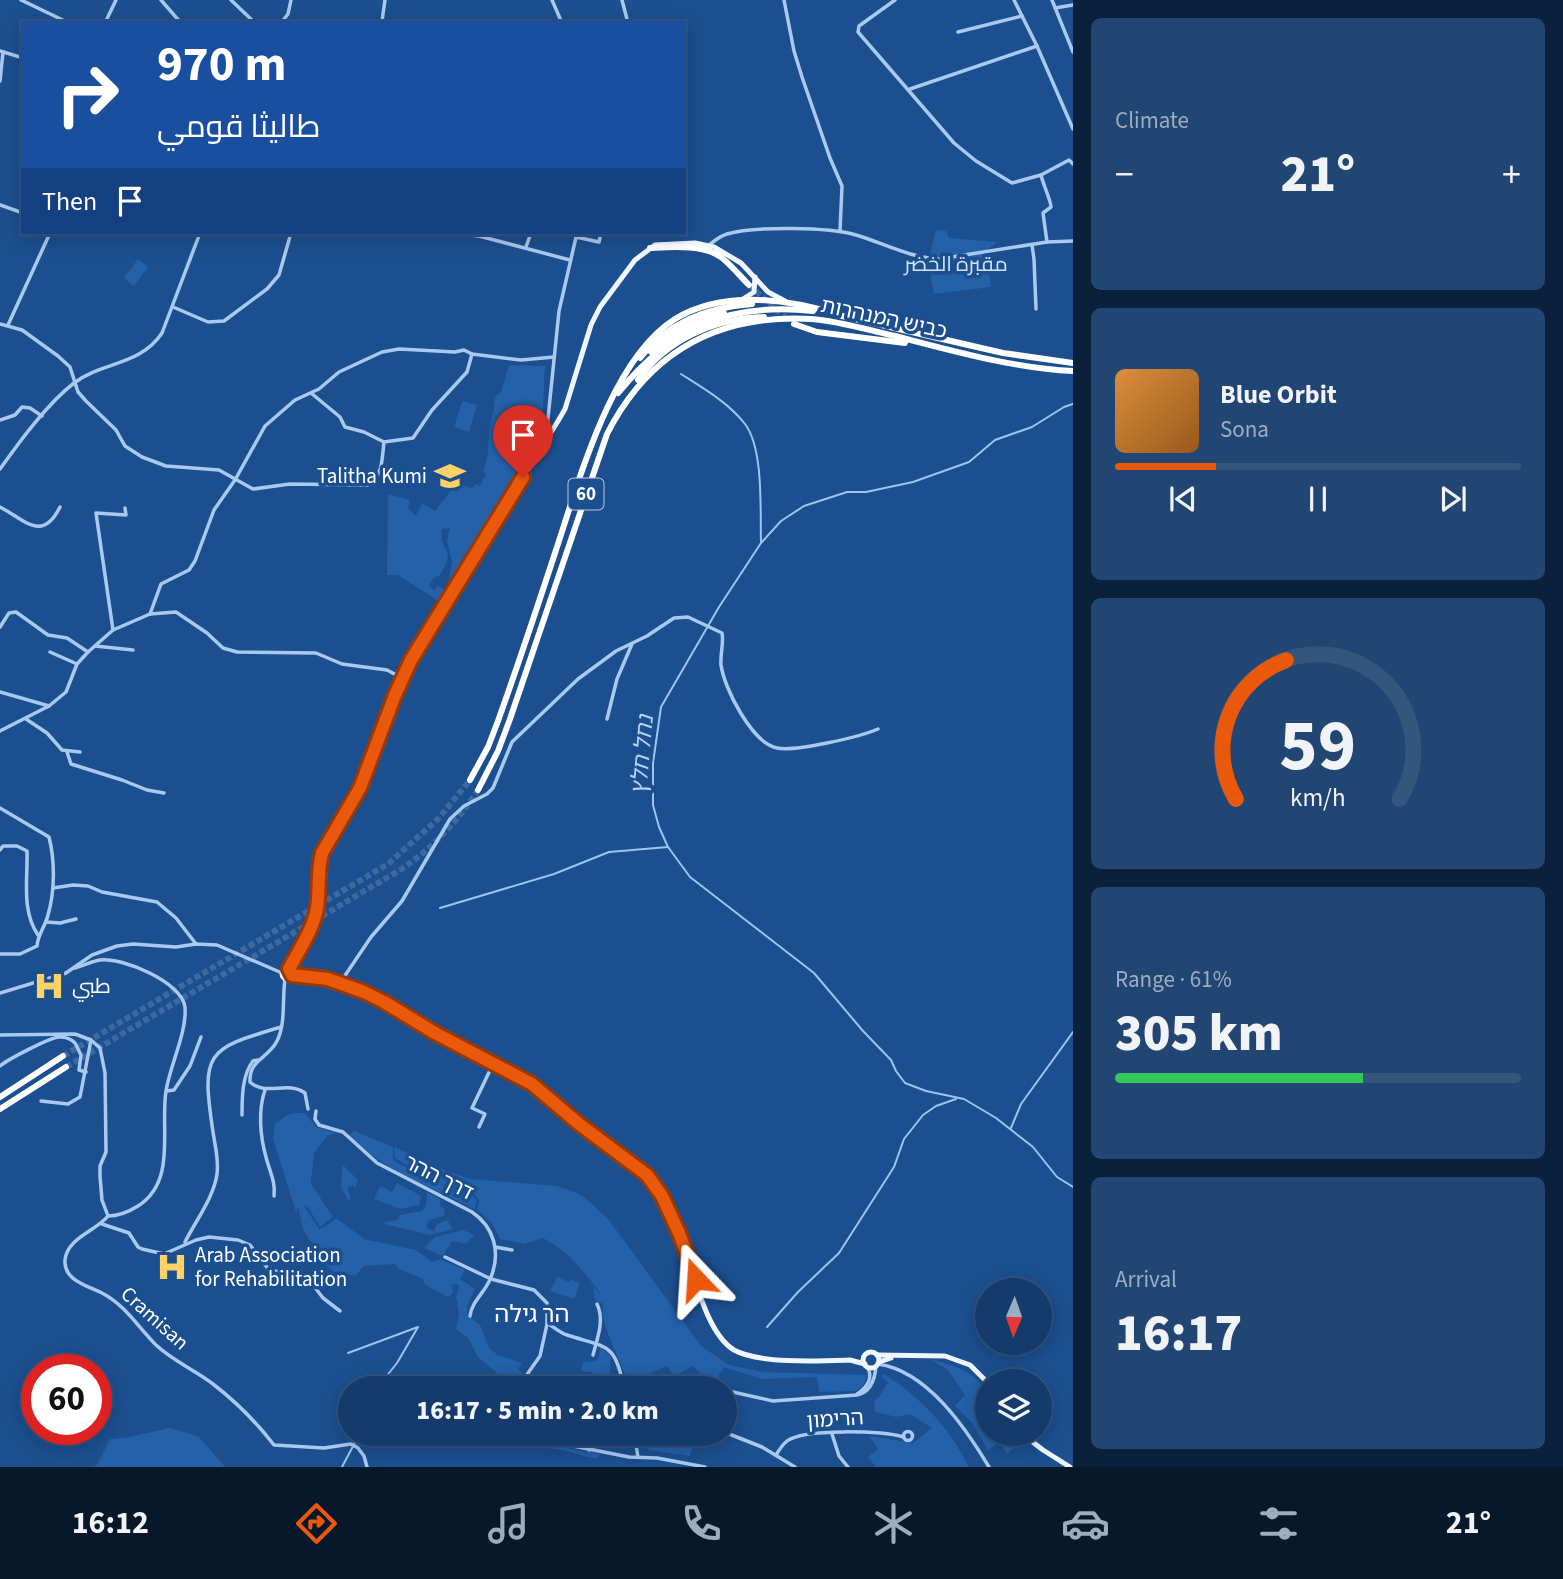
<!DOCTYPE html>
<meta charset="utf-8">
<style>
:root{--surface:#143b6b;--page:#214673;--text:#f1f3f6;--muted:#9dadc1;--line:#33557e;--accent:#ea580c}
body{margin:0;font-family:"Source Sans 3",Cairo,"Noto Sans Hebrew",sans-serif;background:var(--page);color:var(--text);height:100vh;display:flex;flex-direction:column;font-size:26px;white-space:nowrap}
*{box-sizing:border-box;margin:0}
p{font-size:23px;color:var(--muted)}
.icon{flex:none;width:38px;height:38px;fill:none;stroke:currentColor;stroke-width:2;stroke-linecap:round;stroke-linejoin:round}
.map{position:relative;flex:1;overflow:hidden}
.drawer{display:flex;flex-direction:column;gap:18px;padding:18px;background:#0b203b;width:490px}
.drawer>*{flex:none}
.guide{position:absolute;left:21px;top:21px;width:665px;height:214px;border-radius:0px;box-shadow:0 4px 18px #0003,0 0 0 2px var(--line);background:#1a4fa0;color:#fff;overflow:hidden}
.needle{width:46px;rotate:182deg}
.controls{position:absolute;left:975px;top:1278px;display:grid;gap:14px}
.controls a{display:grid;place-items:center;width:77px;height:77px;border-radius:50%;background:var(--surface);box-shadow:0 4px 18px #0003,0 0 0 2px var(--line);font-size:35px}
.speed{position:absolute;left:21px;top:1354px;display:flex;gap:14px;font-size:35px;font-weight:700;text-align:center}
.speed>*{display:grid;place-content:center;width:91px;height:91px;border-radius:50%;background:var(--surface);box-shadow:0 4px 18px #0003,0 0 0 2px var(--line);line-height:1}
.speed .limit{border:10px solid #d22;background:#fff;color:#111}
.pin{position:absolute;display:grid;place-items:center;width:60px;height:60px;color:#fff;margin:-72px -30px;border-radius:50% 50% 50% 0;rotate:-45deg;box-shadow:0 0 7px #0007}
.pin .icon{rotate:45deg}
.me{position:absolute;width:77px;margin:-38px;rotate:340deg;stroke-linejoin:round;filter:drop-shadow(0 0 5px #0008)}
.turn{display:flex;align-items:center;gap:24px;height:147px;padding:0 21px;font-size:32px}
.turn .icon{width:91px;height:91px;stroke-width:2.5}
.turn b{display:block;font-size:49px;line-height:60px}
.then{display:flex;align-items:center;height:66px;padding:0 21px;background:#0003;gap:14px;font-size:26px}
.big{font-size:52px;font-weight:800;line-height:1.1}
.drawer .card{flex:1;display:flex;flex-direction:column;justify-content:center;gap:10px;min-width:0;padding:0 24px;border-radius:10px;background:var(--page)}
.drawer .dial{align-items:center;gap:0}
.dial svg{height:182px;overflow:visible;fill:none;stroke:var(--line);stroke-width:7;stroke-linecap:round;text-anchor:middle}
.dial text{fill:var(--text);stroke:none}
.song{display:flex;align-items:center;gap:21px}
.cover{width:84px;height:84px;border-radius:10px;background:linear-gradient(135deg,hsl(30 70% 55%),hsl(30 70% 35%))}
.played{height:7px;border-radius:4px;background:linear-gradient(90deg,var(--accent) 25%,var(--line) 25%)}
.keys{display:flex;justify-content:space-around;direction:ltr}
.heat{display:flex;justify-content:space-between;align-items:center;font-size:38px;direction:ltr}
.charge{height:10px;border-radius:5px;background:linear-gradient(90deg,#34c759 61%,var(--line) 0)}
.trip{position:absolute;left:338px;top:1376px;width:399px;height:70px;border-radius:35px;background:var(--surface);box-shadow:0 4px 18px #0003,0 0 0 2px var(--line);font-weight:800;line-height:70px;text-align:center}
.tabs{display:flex;height:112px;justify-content:space-around;align-items:center;background:#08182b;color:var(--muted)}
.tabs .icon{width:49px;height:49px}
.tabs .selected{color:var(--accent)}
.tabs b{font-size:32px;color:var(--text)}
main{display:flex;flex:1;min-height:0}
.map>svg:first-child{display:block}
.green{fill:#2461a8}
.lines{fill:none;stroke-linecap:round;stroke-linejoin:round}
.stream{stroke:#9cc4f0;stroke-width:2}
.highway-tunnel{stroke:#3d69a0;stroke-width:6;stroke-dasharray:6 3;stroke-linecap:butt}
.minor{stroke:#a9c9ee;stroke-width:3.5}
.major{stroke:#f0f6ff;stroke-width:5}
.highway{stroke:#fff;stroke-width:6}
.route-casing{stroke:#983908;stroke-width:18}
.route{stroke:#ea580c;stroke-width:12}
.labels{text-anchor:middle;dominant-baseline:central;stroke-width:7;stroke-linejoin:round;paint-order:stroke}
.shield{fill:#1b4f8f;stroke:#bbcadd;stroke-width:2}
.shield-label{font-size:19px;font-weight:bold;fill:#fff}
.park-label{font-size:21px;fill:#cfe3fa;stroke:#1b4f8f}
.street-label{font-size:21px;fill:#fff;stroke:#1b4f8f}
.poi-label{font-size:21px;fill:#fff;stroke:#1b4f8f;text-anchor:start}
.water-label{font-size:23px;font-style:italic;fill:#b5d3f5;stroke:#1b4f8f}
.quarter-label{font-size:24px;fill:#fff;stroke:#1b4f8f}
</style>
<main>
<div class="map">
<svg width="1073" height="1467" viewBox="0 0 1073 1467">
<rect width="100%" height="100%" fill="#1b4f8f"/>
<!-- green -->
<g class="green">
<path d="M936,230L946,231L949,238L997,242L986,251L991,287L934,294L928,262Z"/>
<path d="M138,259L148,267L134,286L124,278Z"/>
<path d="M509,365L545,366L542,428L535,446L454,579L449,577L452,562L447,541L450,528L442,529C438,555 459,546 439,576L434,577L429,586L435,590L437,585L446,591L440,602L398,575H387L388,494L410,500L408,508L416,516L422,503L435,511L451,490L457,491L462,485L472,488L475,484L480,486L486,474L483,471C489,457 488,446 489,432C490,420 496,409 494,398L501,392Z"/>
<path d="M462,401L477,405L469,432L454,427Z"/>
<path d="M294,1113H305L316,1127L337,1133L327,1136L314,1153L312,1173L311,1184L333,1217L320,1227L308,1207L303,1204L319,1229L326,1226L336,1218L364,1239L416,1250L432,1262L440,1259L465,1270L460,1279L475,1289L467,1307V1315L480,1325L490,1349L498,1355L522,1363L518,1369L523,1374L515,1385L518,1388H504L499,1375L478,1357L468,1338L456,1329L459,1313L456,1296L459,1289L458,1284L452,1285L453,1293L448,1297L425,1285L423,1279L399,1269L395,1264L364,1266L356,1275C329,1275 331,1271 318,1251C313,1243 306,1237 303,1228C300,1220 301,1213 297,1206V1215L273,1139L275,1124L287,1115Z"/>
<path d="M354,1131L393,1147V1158L397,1163L417,1171L395,1158L394,1147L452,1173L470,1179L557,1186L577,1193L590,1202L609,1220L701,1346L729,1365L763,1372L867,1375C865,1383 863,1389 855,1391L819,1392L817,1377L763,1379L724,1367L719,1374V1383L710,1384L706,1378L692,1366L674,1377L667,1366L637,1379L640,1388H629C623,1364 610,1344 604,1321C601,1313 604,1306 602,1299V1304L595,1299L593,1286L602,1297C591,1278 563,1246 542,1238L525,1244L500,1239L492,1223L477,1210L479,1201C475,1192 464,1187 455,1188C464,1191 473,1193 477,1202L474,1209C432,1187 382,1170 349,1136Z"/>
<path d="M342,1164L358,1180L355,1188L353,1185L347,1188L351,1198L348,1201L341,1186Z"/>
<path d="M397,1183L421,1196L419,1205L400,1209L374,1199L380,1186L392,1192Z"/>
<path d="M427,1192L441,1200L439,1204L445,1210L444,1216L429,1220L426,1228L434,1231L437,1224L447,1220L453,1229L430,1235L384,1224L386,1222L397,1220L400,1215L422,1211L426,1205Z"/>
<path d="M463,1230L474,1235L466,1244L452,1241L443,1256L424,1248L435,1237Z"/>
<path d="M557,1277L569,1282L571,1280L580,1283L574,1299L550,1291Z"/>
<path d="M600,1346L611,1357L609,1381L595,1384L592,1372L581,1371L583,1362L596,1361L599,1356Z"/>
<path d="M930,1359C951,1364 983,1373 987,1399C989,1410 987,1422 987,1433H1013L1019,1442L1007,1454L999,1441L988,1451L973,1424L955,1406L965,1395L948,1370Z"/>
<path d="M884,1374C910,1390 939,1417 955,1443C960,1450 964,1459 969,1467H876L868,1457L878,1449L869,1436L913,1443L932,1428L910,1414L896,1417L875,1412L874,1401L879,1397L888,1382L882,1377Z"/>
<path d="M169,1428L198,1436L225,1467H93L97,1465L110,1439L125,1438Z"/>
<path d="M523,1433H538L550,1445L600,1454L597,1458C586,1458 579,1454 570,1452C546,1445 543,1454 523,1433Z"/>
<path d="M639,1433H692L694,1442L690,1456L648,1450L645,1441Z"/>
</g>
<g class="lines">
<!-- stream -->
<g class="stream">
<path d="M681,374C703,388 729,403 745,424C764,449 760,511 761,542"/>
<path d="M1073,404L1064,407L1032,427L995,440L969,462L913,482L866,492H847L804,506L781,521L761,543L719,607L661,707L653,763V805L659,827L668,847L690,877L814,973L863,1031L891,1060L896,1071L905,1083L926,1091L964,1099L996,1118L1033,1147L1057,1177L1073,1187"/>
<path d="M440,908L554,874L609,852L668,847"/>
<path d="M1011,1128L1021,1104L1073,1032"/>
<path d="M767,1327L798,1292L839,1253L894,1167L904,1139L923,1115L936,1106L956,1099"/>
<path d="M348,1353L418,1327L397,1363L377,1388"/>
<path d="M342,1467L360,1433"/>
</g>
<!-- highway-tunnel -->
<g class="highway-tunnel">
<path d="M749,285L789,321"/>
<path d="M63,1056L388,864L438,819L470,780"/>
<path d="M66,1067L400,870C432,849 457,822 478,790"/>
</g>
<!-- minor -->
<g class="minor">
<path d="M21,0L69,23"/>
<path d="M161,0L181,23"/>
<path d="M231,0L255,23"/>
<path d="M552,0L562,23"/>
<path d="M622,0L628,23"/>
<path d="M784,0L794,51L802,77L830,158L842,186L840,231"/>
<path d="M895,0L859,26L858,32L954,143L976,161L1012,183L1041,175L1069,160L1073,164"/>
<path d="M1014,0L1037,46L1073,129"/>
<path d="M1052,0L1073,52"/>
<path d="M1055,8L1073,5"/>
<path d="M105,23L116,0"/>
<path d="M281,23L288,14L291,0"/>
<path d="M385,23L382,21L385,0"/>
<path d="M958,32L1022,16"/>
<path d="M0,51L23,58"/>
<path d="M0,81L3,52"/>
<path d="M910,89L1037,46"/>
<path d="M1041,175C1043,184 1051,201 1051,207L1043,213L1047,242"/>
<path d="M0,205L23,213"/>
<path d="M453,233L479,236L570,260"/>
<path d="M576,237L599,242L601,233"/>
<path d="M709,245C714,241 720,236 727,234C755,226 829,227 856,235C883,243 911,258 939,259L1047,242L1073,241"/>
<path d="M1032,245L1034,259L1036,309"/>
<path d="M526,247L531,233"/>
<path d="M173,307L208,322L224,321L267,289L279,275L291,233"/>
<path d="M0,324L22,330L58,356L70,367L78,392L86,401L116,430L125,446L142,457L166,466L219,470L253,489L290,484L368,485C383,477 382,458 384,442"/>
<path d="M8,325L50,233"/>
<path d="M311,393L340,417L345,427L364,432L384,442L413,438L432,410L467,372L472,354"/>
<path d="M0,420L15,415L22,407L30,408L42,416"/>
<path d="M546,438L559,311L577,233"/>
<path d="M0,469C20,441 47,404 74,383C101,362 140,366 162,333L200,233"/>
<path d="M0,507C25,520 42,543 60,507"/>
<path d="M150,614L161,584L189,570L195,561L214,510L235,480L265,426L295,400L319,389L339,372L382,352L399,349L455,352L464,350L472,354L521,360L554,357"/>
<path d="M0,627L9,613L16,612L48,635L67,638L88,652"/>
<path d="M113,630L96,513L126,515L125,508"/>
<path d="M95,646L133,650"/>
<path d="M50,652L77,664"/>
<path d="M0,692L49,706"/>
<path d="M26,719L47,733L62,750L80,752"/>
<path d="M607,719L617,679L632,644"/>
<path d="M0,731L49,706L66,692L77,664L88,652L113,630L150,614L176,612L207,633L223,648L237,652L316,653L342,664L387,670L402,678"/>
<path d="M67,752L71,764L122,780L147,790L164,793"/>
<path d="M0,808L49,837C55,861 55,891 48,915C45,927 38,934 37,946L20,954H0"/>
<path d="M0,850L3,846H17L27,851C28,879 21,910 38,935"/>
<path d="M53,888L73,885L88,886L102,892L157,902L176,918L196,944"/>
<path d="M46,922L60,923L76,919"/>
<path d="M75,968C83,966 92,961 100,960C122,957 182,982 185,1007C187,1033 170,1065 166,1091C160,1129 177,1181 138,1206C130,1211 119,1216 108,1216"/>
<path d="M285,979C282,999 286,1023 277,1041C268,1059 249,1059 250,1082C266,1097 287,1080 305,1093L308,1109"/>
<path d="M340,983L371,937L402,901L450,819L464,806L487,794L493,788L512,742L578,679L616,651L647,636L674,618L688,617L722,633C724,643 720,654 721,665C724,688 752,743 777,748C795,752 859,737 878,729"/>
<path d="M0,993L66,973L92,955L117,946L133,944L176,947L196,944L217,945L282,973"/>
<path d="M0,1035L75,1034L91,1040L100,1048L105,1073L106,1152L100,1166V1176L102,1200L108,1216C96,1231 67,1238 65,1260C63,1280 88,1286 102,1293C125,1305 138,1327 156,1345C173,1361 195,1370 213,1384C235,1401 257,1423 274,1445L324,1448L351,1444L358,1448L364,1456L367,1467"/>
<path d="M0,1066C7,1060 52,1036 60,1037C66,1037 71,1039 75,1043L81,1055L79,1070L86,1072"/>
<path d="M265,1090C258,1110 260,1136 266,1157C269,1170 276,1182 274,1196"/>
<path d="M167,1091L174,1090L190,1066L201,1037"/>
<path d="M41,1101L68,1104L80,1097L91,1040"/>
<path d="M316,1111L315,1119L319,1125L343,1132L377,1163L472,1212C494,1227 501,1252 491,1277C486,1292 472,1300 470,1316"/>
<path d="M242,1115C242,1098 242,1075 253,1061L258,1060"/>
<path d="M479,1127L485,1114L472,1108L493,1064"/>
<path d="M102,1224L129,1233L138,1247L142,1249L164,1254L196,1240L209,1237L238,1240L250,1245L269,1270L307,1277L323,1298L340,1311"/>
<path d="M185,1242C195,1222 214,1197 217,1174C219,1160 215,1145 213,1132C201,1052 206,1049 281,1027"/>
<path d="M495,1247L512,1250"/>
<path d="M445,1257L491,1279L534,1290L547,1303V1323C554,1327 560,1333 567,1335C607,1348 615,1342 624,1388"/>
<path d="M593,1355C597,1339 605,1320 597,1304"/>
<path d="M878,1364C927,1371 965,1427 989,1467"/>
<path d="M526,1376L540,1356L547,1324"/>
<path d="M653,1388L657,1386"/>
<path d="M724,1390L773,1401L857,1395C871,1392 875,1379 876,1366"/>
<path d="M857,1394C867,1388 874,1377 867,1367"/>
<circle cx="908" cy="1436" r="4.5"/>
<path d="M724,1432L762,1447L795,1467"/>
<path d="M634,1433L638,1457"/>
<path d="M832,1434L839,1456L848,1467"/>
<path d="M553,1442L629,1457L657,1458L705,1467"/>
<path d="M589,1450L593,1433"/>
<path d="M776,1455C779,1450 782,1445 787,1441C804,1428 882,1431 904,1437"/>
</g>
<!-- major -->
<g class="major">
<path d="M743,299L754,292L755,277"/>
<circle cx="287" cy="974" r="5"/>
<path d="M289,969C299,950 313,930 317,908C320,890 317,871 322,853L360,788L388,712L411,660L558,421L565,409L591,325L600,307L635,260L655,245L695,243L714,247L741,263L768,292L785,301"/>
<path d="M292,975L328,979L364,992L385,1002L435,1033L521,1077L647,1175C660,1194 671,1214 680,1235C693,1266 704,1332 734,1350C759,1364 821,1361 850,1360L865,1364"/>
<circle cx="871" cy="1360" r="8"/>
<path d="M877,1355L945,1356L970,1365L987,1382"/>
<path d="M879,1362L891,1358"/>
<path d="M1021,1433L1043,1450L1070,1467"/>
</g>
<!-- highway -->
<g class="highway">
<path d="M650,248C671,247 703,244 721,257C731,265 740,276 749,285"/>
<path d="M838,315L1003,353L1073,363"/>
<path d="M794,324L817,332L905,343"/>
<path d="M651,352C672,331 696,320 724,313"/>
<path d="M640,358C668,322 708,307 752,304"/>
<path d="M638,380C666,340 715,318 764,317"/>
<path d="M618,393C672,327 727,302 813,311"/>
<path d="M470,780L488,747L498,721C518,665 537,608 556,550C579,481 611,359 675,319C725,289 788,299 840,315"/>
<path d="M478,790L498,751L510,719L607,434C649,352 718,314 811,319C839,321 868,330 895,336C953,351 1013,368 1073,371"/>
<path d="M0,1097L63,1056"/>
<path d="M0,1109L66,1067"/>
</g>
</g>
<g class="lines">
<!-- route casing -->
<g class="route-casing">
<path id="route" d="M523,477L411,660L395,695L360,788L322,853C317,871 320,890 317,908C313,930 299,950 289,969L292,975L328,979L364,992L384,1002L435,1033L532,1084L579,1124L647,1175L662,1196L679,1233L696,1279"/>
</g>
<!-- route -->
<use href="#route" class="route"/>
</g>
<!-- icons -->
<defs>
<g id="school-bare" transform="scale(2.415)"><path d="M0-5L7-2L0 1L-7-2ZM-4 1L0 2.5L4 1V4Q0 6-4 4Z" fill="#ffd166" stroke="#1b4f8f" stroke-width="2.5" paint-order="stroke"/></g>
<g id="hospital-bare" transform="scale(2.415)"><path d="M-5-5h3v3.5h4V-5h3V5h-3V1.5h-4V5h-3Z" fill="#ffd166" stroke="#1b4f8f" stroke-width="2.5" paint-order="stroke"/></g>
</defs>
<g fill-rule="evenodd">
<use href="#school-bare" x="450" y="476"/>
<use href="#hospital-bare" x="49" y="986"/>
<use href="#hospital-bare" x="172" y="1267"/>
</g>
<g class="labels">
<!-- shield labels -->
<rect class="shield" x="568.5" y="478.5" width="35" height="31" rx="5"/>
<g class="shield-label">
<text x="586" y="494">60</text>
</g>
<!-- park labels -->
<g class="park-label">
<text x="956" y="264">مقبرة الخضر</text>
</g>
<!-- street labels -->
<g class="street-label">
<text transform="translate(884 318) rotate(12)">כביש המנהרות</text>
<text transform="translate(439 1177) rotate(27)">דרך ההר</text>
<text transform="translate(155 1318) rotate(42)">Cramisan</text>
<text transform="translate(835 1419) rotate(-4)">הרימון</text>
</g>
<!-- poi labels -->
<g class="poi-label">
<text x="427" y="476" text-anchor="end">Talitha Kumi</text>
<text x="72" y="986">طبي</text>
<text x="195" y="1255">Arab Association<tspan x="195" dy="24">for Rehabilitation</tspan></text>
</g>
<!-- water labels -->
<g class="water-label">
<text transform="translate(642 755) rotate(-85)">נחל חלץ</text>
</g>
<!-- quarter labels -->
<g class="quarter-label">
<text x="532" y="1314">הר גילה</text>
</g>
</g>
</svg>
<div class="controls">
<a><svg class="needle" viewBox="-14 -14 28 28"><path d="M0-13l5 13h-10z" fill="#e53935"/><path d="M0 13l5-13h-10z" fill="#9dadc1"/></svg></a>
<a><svg class="icon" aria-label="layers" viewBox="0 0 24 24"><path d="M12 4l9 5-9 5-9-5zM3 14l9 5 9-5"/></svg></a>
</div>
<div class="speed"><div class="limit">60</div></div>
<div class="pin" style="left:523px;top:477px;background:#d93025"><svg class="icon" aria-label="arrive" viewBox="0 0 24 24"><path d="M6 21V4h12l-3 4 3 4H6"/></svg></div>
<svg class="me" style="left:696px;top:1279px" viewBox="-20 -20 40 40"><path d="M0-17L14 15 0 8-14 15z" fill="#ea580c" stroke="#fff" stroke-width="4"/></svg>
<div class="trip">16:17 · 5 min · 2.0 km</div>
<div class="guide">
<div class="turn"><svg class="icon" aria-label="right" viewBox="0 0 24 24"><path d="M7 20v-9h11M14 6l5 5-5 5"/></svg><div><b>970 m</b>طاليثا قومي</div></div>
<div class="then">Then<svg class="icon" aria-label="arrive" viewBox="0 0 24 24"><path d="M6 21V4h12l-3 4 3 4H6"/></svg></div>
</div>
</div>
<section class="drawer">
<div class="card"><p>Climate</p>
<div class="heat"><a>−</a><b class="big">21°</b><a>+</a></div>
</div>
<div class="card">
<div class="song"><i class="cover"></i><div><b>Blue Orbit</b><p>Sona</p></div></div>
<div class="played"></div>
<div class="keys"><svg class="icon" aria-label="previous" viewBox="0 0 24 24"><path d="M18 5L8 12l10 7zM5 5v14"/></svg><svg class="icon" aria-label="pause" viewBox="0 0 24 24"><path d="M8 5v14M16 5v14"/></svg><svg class="icon" aria-label="next" viewBox="0 0 24 24"><path d="M6 5l10 7-10 7zM19 5v14"/></svg></div>
</div>
<div class="card dial"><svg viewBox="0 0 100 80">
<path d="M14 69A42 42 0 1 1 86 69"/>
<path d="M14 69A42 42 0 0 1 36 8" stroke="#ea580c"/>
<text x="50" y="56" font-size="32" font-weight="700">59</text>
<text x="50" y="72" font-size="11">km/h</text>
</svg></div>
<div class="card"><p>Range · 61%</p><b class="big">305 km</b><div class="charge"></div></div>
<div class="card"><p>Arrival</p><b class="big">16:17</b></div>
</section>
</main>
<nav class="tabs">
<b>16:12</b>
<svg class="icon selected" aria-label="directions" viewBox="0 0 24 24"><path d="M12 3l9 9-9 9-9-9zM9 14v-3h6M13 9l2 2-2 2"/></svg>
<svg class="icon" aria-label="music" viewBox="0 0 24 24"><path d="M9 18V5l10-2v13"/><circle cx="6" cy="18" r="3"/><circle cx="16" cy="16" r="3"/></svg>
<svg class="icon" aria-label="phone" viewBox="0 0 24 24"><path d="M5 4h4l2 5-3 2q2 4 5 5l2-3 5 2v4C11 20 4 13 5 4z"/></svg>
<svg class="icon" aria-label="climate" viewBox="0 0 24 24"><path d="M12 3v18M4 7l16 10M4 17L20 7"/></svg>
<svg class="icon" aria-label="car" viewBox="0 0 24 24"><path d="M5 17H2v-5l4-1 3-4h7l3 4 3 1v5h-3M9 17h6M6 11h13"/><circle cx="7" cy="17" r="2"/><circle cx="17" cy="17" r="2"/></svg>
<svg class="icon" aria-label="filters" viewBox="0 0 24 24"><path d="M4 7h16M4 17h16"/><circle cx="9" cy="7" r="2"/><circle cx="15" cy="17" r="2"/></svg>
<b>21°</b>
</nav>
